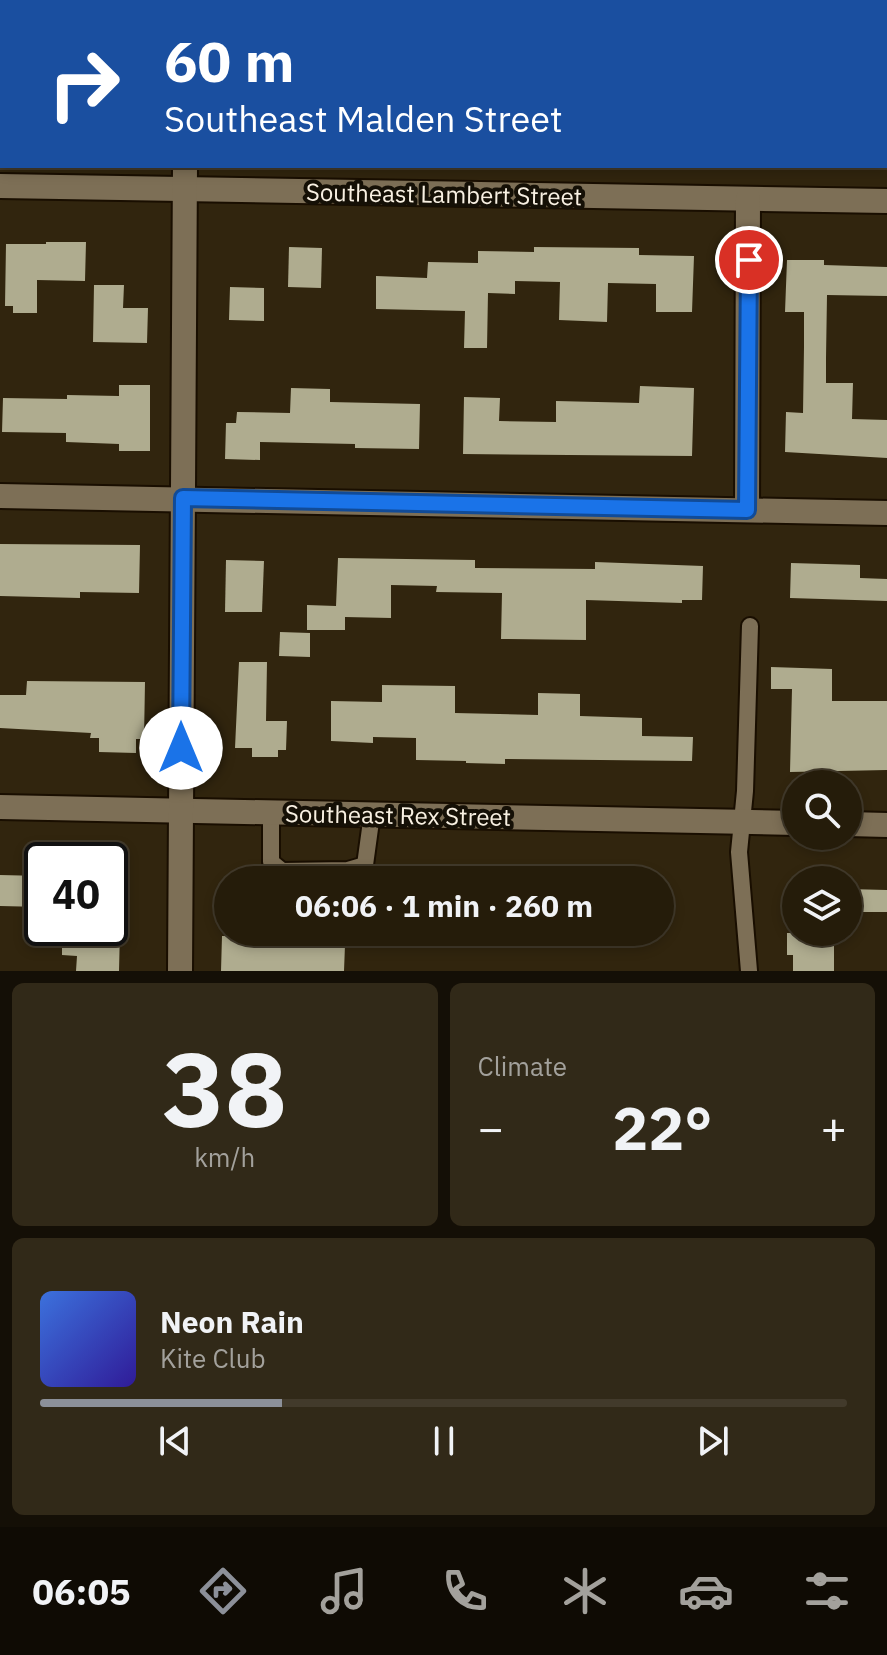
<!DOCTYPE html>
<meta charset="utf-8">
<style>
:root{--surface:#251c0a;--page:#312918;--text:#f1f3f6;--muted:#a3a19c;--line:#423a2b;--accent:#8c9099}
body{margin:0;font-family:"IBM Plex Sans",sans-serif;background:var(--page);color:var(--text);height:100vh;display:flex;flex-direction:column;font-size:30px;white-space:nowrap}
*{box-sizing:border-box;margin:0}
p{font-size:26px;color:var(--muted)}
.icon{flex:none;width:44px;height:44px;fill:none;stroke:currentColor;stroke-width:2;stroke-linecap:round;stroke-linejoin:round}
.map{position:relative;height:971px;overflow:hidden}
.details{display:flex;flex-direction:column;gap:12px;padding:12px;background:#140f06;flex:1}
.details>*{flex:none}
.banner{position:absolute;left:0px;top:0px;width:888px;height:168px;box-shadow:0 4px 12px #0003,0 0 0 2px var(--line);background:#1a4fa0;color:#fff;overflow:hidden}
.tools{position:absolute;left:782px;top:770px;display:grid;gap:16px}
.tools a{display:grid;place-items:center;width:80px;height:80px;border-radius:50%;background:var(--surface);box-shadow:0 4px 12px #0003,0 0 0 2px var(--line);font-size:40px}
.speed{position:absolute;left:24px;top:842px;display:flex;gap:16px;font-size:40px;font-weight:700;text-align:center}
.speed>*{display:grid;place-content:center;width:104px;height:104px;border-radius:50%;background:var(--surface);box-shadow:0 4px 12px #0003,0 0 0 2px var(--line);line-height:1}
.speed .limit{border:4px solid #111;border-radius:12px;background:#fff;color:#111}
.pin{position:absolute;display:grid;place-items:center;width:68px;height:68px;color:#fff;margin:-34px;border:4px solid #fff;border-radius:50%;box-shadow:0 2px 8px #0007}
.me{position:absolute;width:88px;margin:-44px;rotate:0deg;stroke-linejoin:round;filter:drop-shadow(0 0 6px #0008)}
.turn{display:flex;align-items:center;gap:28px;height:168px;padding:0 32px;font-size:36px}
.turn .icon{width:104px;height:104px;stroke-width:2.5}
.turn b{display:block;font-size:56px;line-height:68px}
.big{font-size:60px;font-weight:700;line-height:1.1}
.details .card{flex:1;display:flex;flex-direction:column;justify-content:center;gap:12px;min-width:0;padding:0 28px;border-radius:12px;background:var(--page)}
.details .dial{align-items:center;gap:0}
.dial b{font-size:104px;line-height:1}
.song{display:flex;align-items:center;gap:24px}
.cover{width:96px;height:96px;border-radius:12px;background:linear-gradient(135deg,hsl(220 70% 55%),hsl(250 70% 35%))}
.played{height:8px;border-radius:4px;background:linear-gradient(90deg,var(--accent) 30%,var(--line) 30%)}
.keys{display:flex;justify-content:space-around;direction:ltr}
.heat{display:flex;justify-content:space-between;align-items:center;font-size:44px;direction:ltr}
.details .tiles{flex:1;display:grid;gap:12px;grid-template-columns:1fr 1fr}
.card:last-child{grid-column:span 2}
.trip{position:absolute;left:214px;top:866px;width:460px;height:80px;border-radius:40px;background:var(--surface);box-shadow:0 4px 12px #0003,0 0 0 2px var(--line);font-weight:700;line-height:80px;text-align:center}
.tab-bar{display:flex;height:128px;justify-content:space-around;align-items:center;background:#0f0b04;color:var(--muted)}
.tab-bar .icon{width:56px;height:56px}
.tab-bar .active{color:var(--accent)}
.tab-bar b{font-size:36px;color:var(--text)}
.map>svg:first-child{display:block}
.building{fill:#afac8f}
.lines{fill:none;stroke-linecap:round;stroke-linejoin:round}
.service-casing{stroke:#190e00;stroke-width:20}
.minor-casing{stroke:#190e00;stroke-width:28}
.tertiary-casing{stroke:#190e00;stroke-width:28}
.service{stroke:#7d6f56;stroke-width:16}
.minor{stroke:#7d6f56;stroke-width:24}
.tertiary{stroke:#7d6f56;stroke-width:24}
.route-casing{stroke:#114b97;stroke-width:20}
.route{stroke:#1a73e8;stroke-width:14}
.labels{text-anchor:middle;dominant-baseline:central;stroke-width:8;stroke-linejoin:round;paint-order:stroke}
.street-label{font-size:24px;fill:#f8f0e2;stroke:#151006}
</style>
<div class="map">
<svg width="887" height="971" viewBox="0 0 887 971">
<rect width="100%" height="100%" fill="#31250e"/>
<!-- building -->
<g class="building">
<path d="M46,242H86L85,281L37,280V313H13V306H5L6,244H46Z"/>
<path d="M289,247L322,248L321,288L288,287Z"/>
<path d="M534,247L639,248V255L694,256L692,312H656V284L608,283L607,322L559,320L560,282L515,281V294L488,293L487,348H464L465,311L376,309V276L427,278L428,262L478,263V251L534,252Z"/>
<path d="M787,260H824V265L887,267V296L827,295L826,358V383H853L852,419L887,420V458L785,452L786,412L803,413L804,347V312H785Z"/>
<path d="M94,285H124L123,308H148L147,343L93,342Z"/>
<path d="M230,287L264,288V321L229,320Z"/>
<path d="M119,385H150V451H119V444L66,442V433L2,432L3,398L67,399V395L119,396Z"/>
<path d="M640,386L694,388L692,456L463,454L464,397L500,398L499,421L556,422V401L639,403Z"/>
<path d="M291,388L330,389V402L420,404L419,449L355,448V444L260,442V460L225,459L226,423H236L237,412L290,413Z"/>
<path d="M0,544L140,545L139,593L80,592V598L0,596Z"/>
<path d="M338,558L475,560V568L595,569V562L703,566L702,600H682V603L586,600V640L501,639L502,593L436,592L437,586L391,585V618L345,617V630H307V605L336,606Z"/>
<path d="M226,560L264,561L262,612H225Z"/>
<path d="M791,563L860,565V578L887,579V601L790,598Z"/>
<path d="M280,632L310,633V657L279,656Z"/>
<path d="M239,662H267L266,721H287L286,750H278V757H252V748H235Z"/>
<path d="M771,667L832,669V701H887V770L790,772L792,689H771Z"/>
<path d="M27,681L145,682L144,739H136V753L99,752V738H90L91,733L0,728V695H26Z"/>
<path d="M382,685L455,686V713L538,715V693L580,694V716L642,718V736L693,737L692,761L505,759V764L466,763V761L416,760V738L373,737V743L331,741V701L382,702Z"/>
<path d="M0,875L42,876V907L0,906Z"/>
<path d="M848,889L887,890V912H848Z"/>
<path d="M62,929L120,930L119,971H76L77,956L62,955Z"/>
<path d="M233,932H333V945H345L344,971H221L222,936H233Z"/>
<path d="M787,933H834V971H793V955H787Z"/>
</g>
<g class="lines">
<!-- service casing -->
<g class="service-casing">
<g id="service">
<path d="M752,2V0"/>
<path d="M271,812V862L282,871L348,870L365,865L372,814"/>
<path d="M749,971L739,852L745,791L750,626"/>
</g>
</g>
<!-- minor casing -->
<g class="minor-casing">
<g id="minor">
<path d="M0,186L887,201"/>
<path d="M0,496L887,513"/>
<path d="M747,510L748,199"/>
<path d="M0,807L796,823"/>
<path d="M848,824L887,825"/>
</g>
</g>
<!-- tertiary casing -->
<g class="tertiary-casing">
<g id="tertiary">
<path d="M186,2V0"/>
<path d="M180,971L185,166"/>
</g>
</g>
<!-- service -->
<use href="#service" class="service"/>
<!-- minor -->
<use href="#minor" class="minor"/>
<!-- tertiary -->
<use href="#tertiary" class="tertiary"/>
</g>
<g class="lines">
<!-- route casing -->
<g class="route-casing">
<path id="route" d="M181,748L183,498L747,510L749,260"/>
</g>
<!-- route -->
<use href="#route" class="route"/>
</g>
<g class="labels">
<!-- street labels -->
<g class="street-label">
<text transform="translate(444 194) rotate(1)">Southeast Lambert Street</text>
<text transform="translate(398 815) rotate(1)">Southeast Rex Street</text>
</g>
</g>
</svg>
<div class="tools">
<a><svg class="icon" aria-label="search" viewBox="0 0 24 24"><circle cx="10" cy="10" r="6"/><path d="M15 15l6 6"/></svg></a>
<a><svg class="icon" aria-label="layers" viewBox="0 0 24 24"><path d="M12 4l9 5-9 5-9-5zM3 14l9 5 9-5"/></svg></a>
</div>
<div class="speed"><div class="limit">40</div></div>
<div class="pin" style="left:749px;top:260px;background:#d93025"><svg class="icon" aria-label="arrive" viewBox="0 0 24 24"><path d="M6 21V4h12l-3 4 3 4H6"/></svg></div>
<svg class="me" style="left:181px;top:748px" viewBox="-20 -20 40 40"><circle r="19" fill="#fff"/><path d="M0-13L10 11 0 6-10 11z" fill="#1a73e8"/></svg>
<div class="trip">06:06 · 1 min · 260 m</div>
<div class="banner">
<div class="turn"><svg class="icon" aria-label="right" viewBox="0 0 24 24"><path d="M7 20v-9h11M14 6l5 5-5 5"/></svg><div><b>60 m</b>Southeast Malden Street</div></div>
</div>
</div>
<section class="details">
<div class="tiles">
<div class="card dial"><b>38</b><p>km/h</p></div>
<div class="card"><p>Climate</p>
<div class="heat"><a>−</a><b class="big">22°</b><a>+</a></div>
</div>
<div class="card">
<div class="song"><i class="cover"></i><div><b>Neon Rain</b><p>Kite Club</p></div></div>
<div class="played"></div>
<div class="keys"><svg class="icon" aria-label="previous" viewBox="0 0 24 24"><path d="M18 5L8 12l10 7zM5 5v14"/></svg><svg class="icon" aria-label="pause" viewBox="0 0 24 24"><path d="M8 5v14M16 5v14"/></svg><svg class="icon" aria-label="next" viewBox="0 0 24 24"><path d="M6 5l10 7-10 7zM19 5v14"/></svg></div>
</div>
</div>
</section>
<nav class="tab-bar">
<b>06:05</b>
<svg class="icon active" aria-label="directions" viewBox="0 0 24 24"><path d="M12 3l9 9-9 9-9-9zM9 14v-3h6M13 9l2 2-2 2"/></svg>
<svg class="icon" aria-label="music" viewBox="0 0 24 24"><path d="M9 18V5l10-2v13"/><circle cx="6" cy="18" r="3"/><circle cx="16" cy="16" r="3"/></svg>
<svg class="icon" aria-label="phone" viewBox="0 0 24 24"><path d="M5 4h4l2 5-3 2q2 4 5 5l2-3 5 2v4C11 20 4 13 5 4z"/></svg>
<svg class="icon" aria-label="climate" viewBox="0 0 24 24"><path d="M12 3v18M4 7l16 10M4 17L20 7"/></svg>
<svg class="icon" aria-label="car" viewBox="0 0 24 24"><path d="M5 17H2v-5l4-1 3-4h7l3 4 3 1v5h-3M9 17h6M6 11h13"/><circle cx="7" cy="17" r="2"/><circle cx="17" cy="17" r="2"/></svg>
<svg class="icon" aria-label="filters" viewBox="0 0 24 24"><path d="M4 7h16M4 17h16"/><circle cx="9" cy="7" r="2"/><circle cx="15" cy="17" r="2"/></svg>
</nav>
